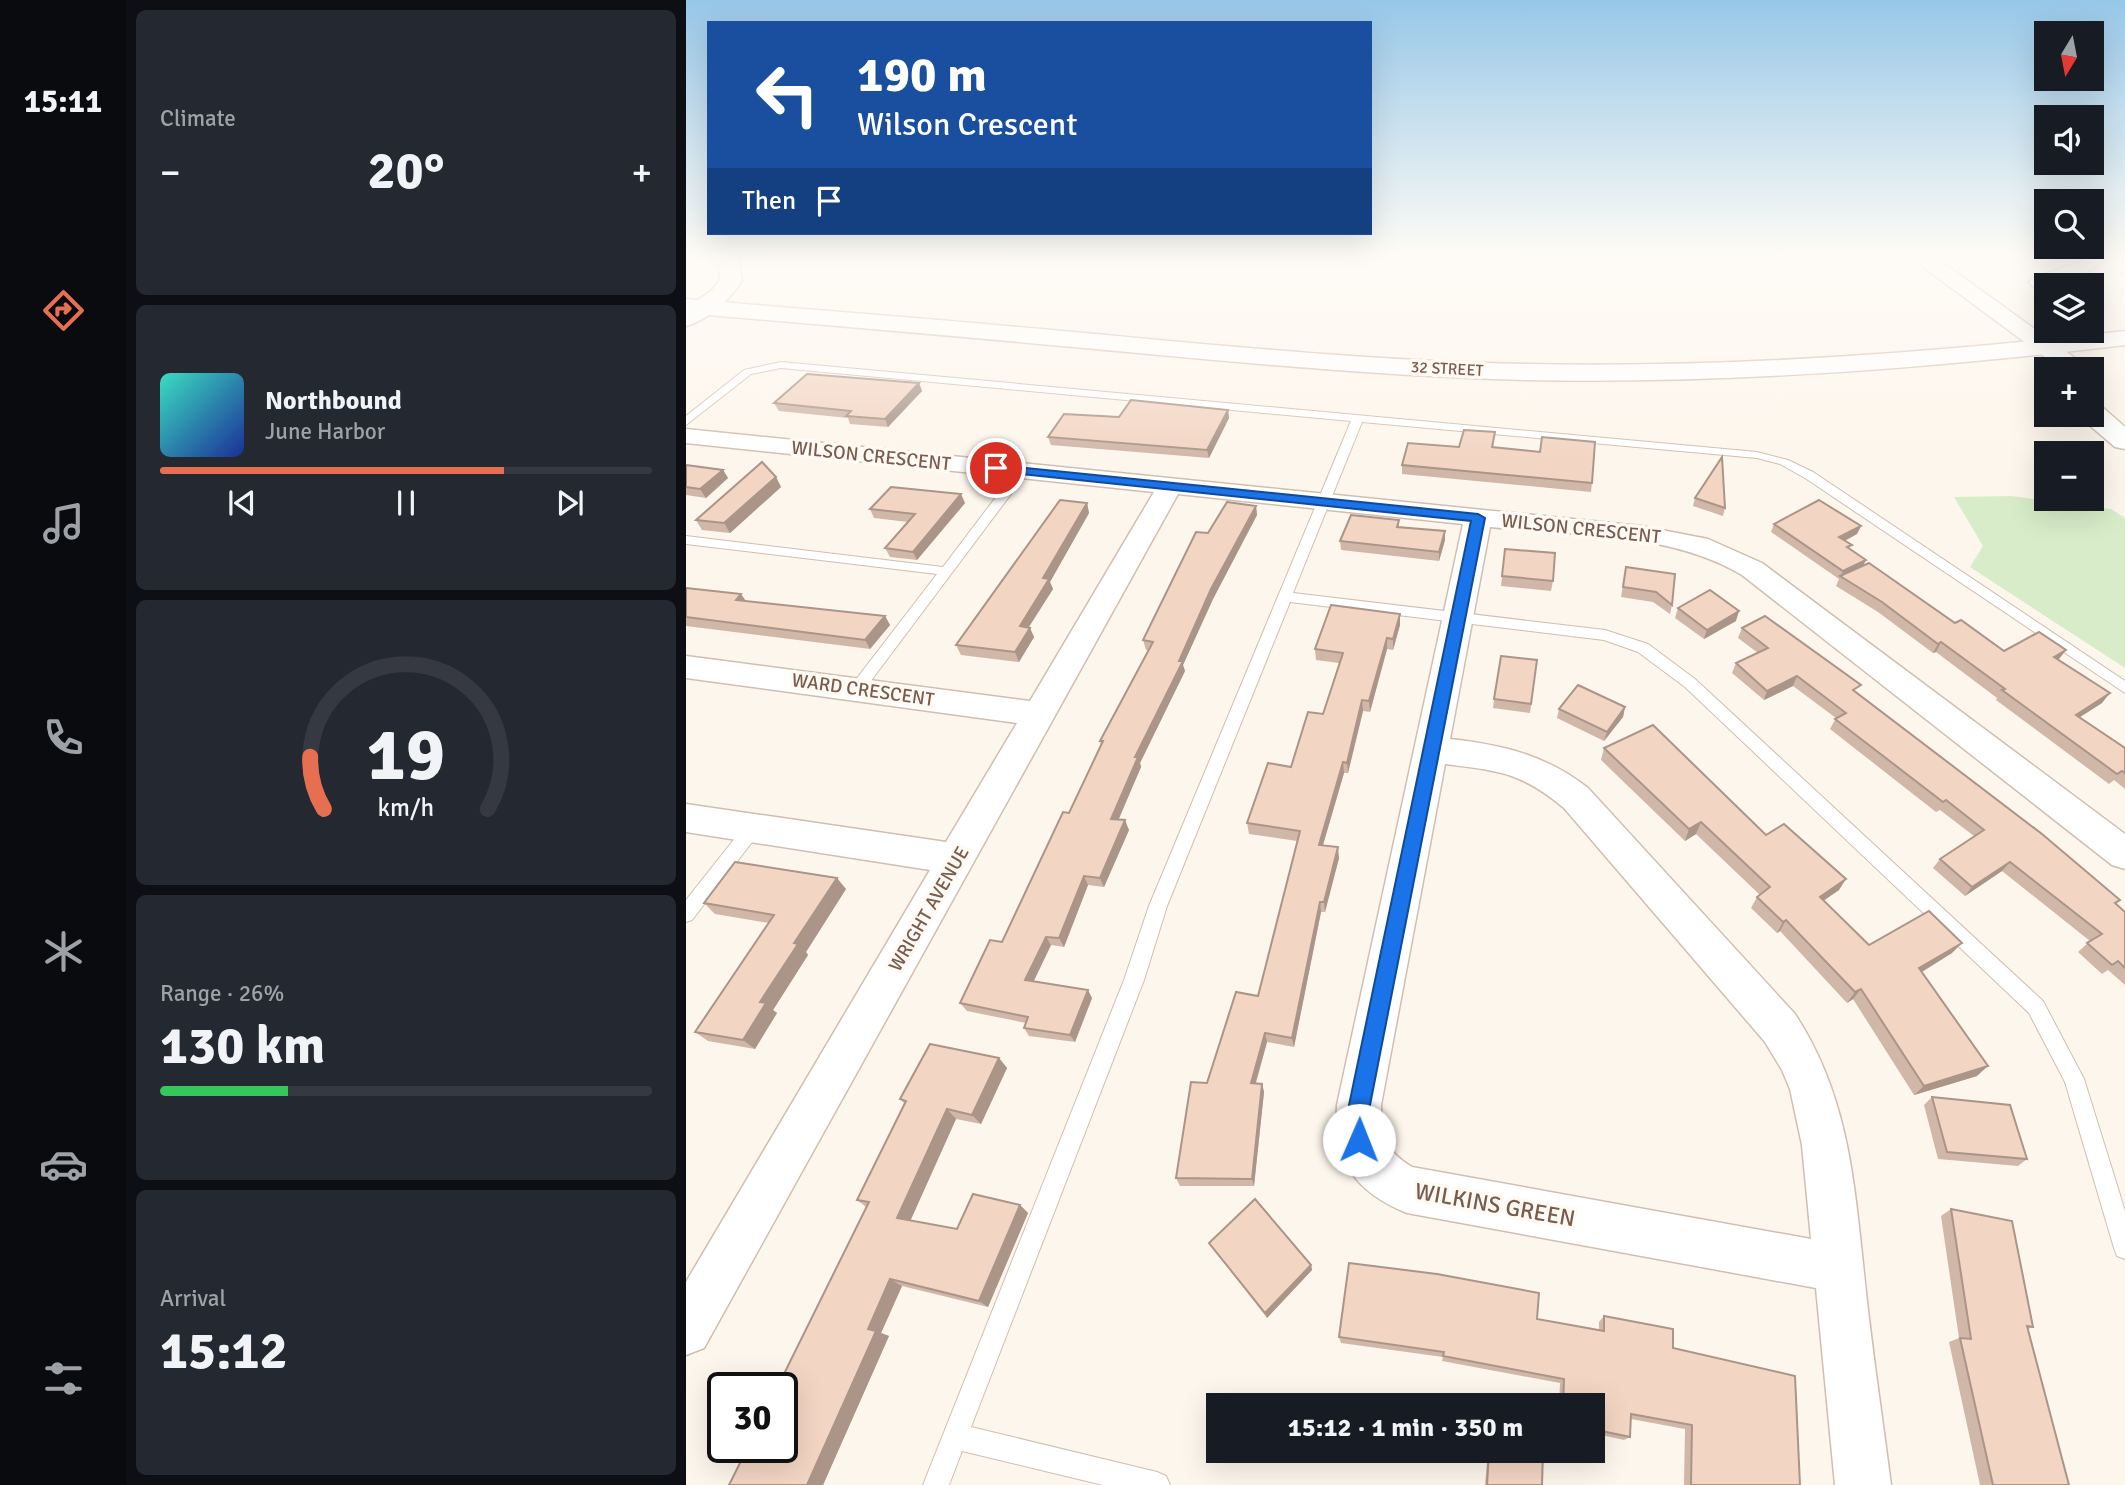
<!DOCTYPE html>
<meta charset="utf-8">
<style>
:root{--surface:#171b24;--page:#242831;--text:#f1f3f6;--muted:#9ea1a6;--line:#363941;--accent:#e76f51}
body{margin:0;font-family:Signika,sans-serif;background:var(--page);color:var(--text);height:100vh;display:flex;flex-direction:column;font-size:26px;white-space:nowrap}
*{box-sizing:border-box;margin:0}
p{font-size:23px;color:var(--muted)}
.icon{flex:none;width:38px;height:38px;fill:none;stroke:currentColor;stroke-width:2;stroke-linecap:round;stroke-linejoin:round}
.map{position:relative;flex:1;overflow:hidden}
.sheet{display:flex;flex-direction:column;gap:10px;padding:10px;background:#0d0f14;width:560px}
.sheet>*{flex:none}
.guide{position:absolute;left:21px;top:21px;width:665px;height:214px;border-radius:0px;box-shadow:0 7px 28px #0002;background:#1a4fa0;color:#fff;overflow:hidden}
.needle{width:46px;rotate:190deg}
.fabs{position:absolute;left:1348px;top:21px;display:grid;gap:14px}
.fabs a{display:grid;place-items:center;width:70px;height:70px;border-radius:0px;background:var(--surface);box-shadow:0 7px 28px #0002;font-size:35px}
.speed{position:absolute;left:21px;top:1372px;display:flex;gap:14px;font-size:35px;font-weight:700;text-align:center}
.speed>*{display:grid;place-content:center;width:91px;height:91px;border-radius:50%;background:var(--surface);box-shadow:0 7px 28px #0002;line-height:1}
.speed .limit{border:4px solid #111;border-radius:10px;background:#fff;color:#111}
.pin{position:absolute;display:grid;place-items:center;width:60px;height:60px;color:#fff;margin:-30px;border:4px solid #fff;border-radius:50%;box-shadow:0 2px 7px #0007}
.me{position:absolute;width:77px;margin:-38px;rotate:1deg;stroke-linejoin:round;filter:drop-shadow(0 0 5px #0008)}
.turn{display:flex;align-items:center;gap:24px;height:147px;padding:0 35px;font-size:32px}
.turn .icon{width:91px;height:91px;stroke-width:2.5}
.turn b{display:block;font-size:49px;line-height:60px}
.then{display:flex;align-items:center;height:66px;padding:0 35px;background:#0003;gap:14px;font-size:26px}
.big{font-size:52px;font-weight:800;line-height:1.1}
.sheet .widget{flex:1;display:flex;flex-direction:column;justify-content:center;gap:10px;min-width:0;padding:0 24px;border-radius:10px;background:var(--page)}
.sheet .dial{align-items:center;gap:0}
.dial svg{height:182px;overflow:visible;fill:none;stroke:var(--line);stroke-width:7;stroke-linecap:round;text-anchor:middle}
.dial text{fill:var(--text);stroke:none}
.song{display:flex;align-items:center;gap:21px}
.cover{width:84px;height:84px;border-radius:10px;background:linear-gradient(135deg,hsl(170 70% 55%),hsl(230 70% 35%))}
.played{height:7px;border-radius:4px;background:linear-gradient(90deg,var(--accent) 70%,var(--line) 70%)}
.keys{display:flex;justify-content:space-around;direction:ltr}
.heat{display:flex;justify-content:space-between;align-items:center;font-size:38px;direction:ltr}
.charge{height:10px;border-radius:5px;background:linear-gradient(90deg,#34c759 26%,var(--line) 0)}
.trip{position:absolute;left:520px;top:1393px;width:399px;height:70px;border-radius:0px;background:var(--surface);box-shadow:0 7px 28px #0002;font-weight:800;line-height:70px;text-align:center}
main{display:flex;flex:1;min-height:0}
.tab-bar{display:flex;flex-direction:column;width:126px;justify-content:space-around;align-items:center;background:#090b0e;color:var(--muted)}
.tab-bar .icon{width:49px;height:49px}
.tab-bar .active{color:var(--accent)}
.tab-bar b{font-size:32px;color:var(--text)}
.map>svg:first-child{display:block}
.green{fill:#d8ecc9}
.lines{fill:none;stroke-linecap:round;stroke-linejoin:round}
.service-casing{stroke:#d1beb0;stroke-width:2}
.minor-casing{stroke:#d1beb0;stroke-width:3}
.tertiary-casing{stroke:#d1beb0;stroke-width:3}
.secondary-casing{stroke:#d6c0b0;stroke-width:3}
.service{fill:#fff;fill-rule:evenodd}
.minor{fill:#fff;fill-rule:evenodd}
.tertiary{fill:#fff;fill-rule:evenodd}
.secondary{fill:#fff;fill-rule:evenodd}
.wall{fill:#d1b7a8}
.shaded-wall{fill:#aa9588}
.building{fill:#f3d5c3;stroke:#aa9588;stroke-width:2}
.route{fill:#1a73e8;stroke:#114b97;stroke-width:2}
.labels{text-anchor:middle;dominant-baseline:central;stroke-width:7;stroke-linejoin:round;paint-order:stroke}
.far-street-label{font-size:16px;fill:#7a5c4d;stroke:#fffaf3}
.street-label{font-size:19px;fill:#7a5c4d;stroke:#fffaf3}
.near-street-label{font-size:23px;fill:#7a5c4d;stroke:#fffaf3}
</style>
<main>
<nav class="tab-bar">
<b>15:11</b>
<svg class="icon active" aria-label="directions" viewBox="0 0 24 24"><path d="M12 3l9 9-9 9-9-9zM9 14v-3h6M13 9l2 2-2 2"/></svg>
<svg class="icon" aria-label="music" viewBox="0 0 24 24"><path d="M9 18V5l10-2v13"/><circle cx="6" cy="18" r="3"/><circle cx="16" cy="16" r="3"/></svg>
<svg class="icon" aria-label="phone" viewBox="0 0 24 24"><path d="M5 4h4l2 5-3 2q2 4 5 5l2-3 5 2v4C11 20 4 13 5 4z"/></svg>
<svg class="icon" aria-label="climate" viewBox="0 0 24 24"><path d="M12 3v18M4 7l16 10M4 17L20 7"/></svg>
<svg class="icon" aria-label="car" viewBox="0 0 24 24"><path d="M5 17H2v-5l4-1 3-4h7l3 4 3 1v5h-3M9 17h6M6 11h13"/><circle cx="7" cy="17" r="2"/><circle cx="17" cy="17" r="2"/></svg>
<svg class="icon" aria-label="filters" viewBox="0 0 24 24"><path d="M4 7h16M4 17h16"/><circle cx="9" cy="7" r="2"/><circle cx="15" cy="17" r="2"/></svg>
</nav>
<section class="sheet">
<div class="widget"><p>Climate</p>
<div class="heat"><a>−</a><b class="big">20°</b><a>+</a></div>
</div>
<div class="widget">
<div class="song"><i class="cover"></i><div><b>Northbound</b><p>June Harbor</p></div></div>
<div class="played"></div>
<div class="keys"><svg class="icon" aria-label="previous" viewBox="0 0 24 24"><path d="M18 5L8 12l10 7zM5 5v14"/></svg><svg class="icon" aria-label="pause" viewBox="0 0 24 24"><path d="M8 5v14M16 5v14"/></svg><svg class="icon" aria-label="next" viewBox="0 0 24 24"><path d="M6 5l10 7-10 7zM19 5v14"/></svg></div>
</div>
<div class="widget dial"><svg viewBox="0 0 100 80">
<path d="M14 69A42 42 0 1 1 86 69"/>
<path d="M14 69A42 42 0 0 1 8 46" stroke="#e76f51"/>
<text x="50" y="56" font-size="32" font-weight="700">19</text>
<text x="50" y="72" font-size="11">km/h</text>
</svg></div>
<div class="widget"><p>Range · 26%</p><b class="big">130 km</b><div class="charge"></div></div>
<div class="widget"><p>Arrival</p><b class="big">15:12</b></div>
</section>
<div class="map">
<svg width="1439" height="1485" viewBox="0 0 1439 1485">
<rect width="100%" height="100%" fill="#fdf6ec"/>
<!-- green -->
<path class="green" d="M1325,496L1425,509L1439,518V668L1284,567L1297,546L1268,497Z"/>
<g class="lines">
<!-- service casing -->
<g class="service-casing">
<g id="service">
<path d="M95,362L1071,452L1102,460L1127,472L1439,681V693L1119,478L1094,464L1071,458L676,422L607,593L919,630L962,644L1009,679L1357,1001L1398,1079L1439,1211V1259L1431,1256L1428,1248L1379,1082L1343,1013L999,687L952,652L918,640L604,602L481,906L458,980L285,1427L471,1472L480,1476L484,1485H417L276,1451L263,1485H237L438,980L463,906L665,421L95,368L65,374L0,425V416L58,370Z"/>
<path d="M336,467L340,468V474L175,694L170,695L162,690L165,686L251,574L0,544V536L257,567L332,468Z"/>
<path d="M67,821L73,823L75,828L73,833L6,920L0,922V900L61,823Z"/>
</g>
</g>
<!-- minor casing -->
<g class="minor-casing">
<g id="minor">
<path d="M1401,252H1419L1420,258C1409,272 1362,290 1346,286L1343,282L1346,278L1394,262L1401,256Z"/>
<path d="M0,429L955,526L1022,539L1076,563L1439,834V869L1426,865L1056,575C985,532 885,535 804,527L764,739C817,745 860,755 902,788L1109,1014C1162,1095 1168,1180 1178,1273C1185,1344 1196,1414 1205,1485H1149L1130,1288L721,1213C669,1192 648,1162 651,1105L777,524L492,494L18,1348L0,1355V1282L244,870L0,832V804L260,842L331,723L0,678V656L344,701L468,492L0,443ZM759,764C813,771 835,772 878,808L1079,1042L1096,1070L1104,1089L1116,1145L1125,1239L726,1167C699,1151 695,1135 695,1105Z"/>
</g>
</g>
<!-- tertiary casing -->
<g class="tertiary-casing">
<g id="tertiary">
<path d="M18,252H44L52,257L56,281C43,300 23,320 0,326V308L25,291L34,280L33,265Z"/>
<path d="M1217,252H1242L1404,369H1375Z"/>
<path d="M1405,404L1415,406L1439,427V449L1429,447L1395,418L1393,415H1405Z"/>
</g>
</g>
<!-- secondary casing -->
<g class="secondary-casing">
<path id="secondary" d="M0,299C125,310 251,319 376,331C530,345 684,361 839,364C1039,368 1240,354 1439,331V345C1240,369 1039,384 839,380C684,376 530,360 376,346C251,334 125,324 0,313Z"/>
</g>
<!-- service -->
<use href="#service" class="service"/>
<!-- minor -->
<use href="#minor" class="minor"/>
<!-- tertiary -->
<use href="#tertiary" class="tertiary"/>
<!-- secondary -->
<use href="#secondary" class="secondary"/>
</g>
<!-- wall -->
<g class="wall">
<path d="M233,383L236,391L202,427L164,424L162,418L93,411L88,403Z"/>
<path d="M542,410L543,418L523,458L365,445L362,437L433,417Z"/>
<path d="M808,442L807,447L906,483L905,492L716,474V465L773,447Z"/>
<path d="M0,465L37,470L42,478L20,498L0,495Z"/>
<path d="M90,477L95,487L44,533L16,530L10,520Z"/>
<path d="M1009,498L1039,508L1037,516L1007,506Z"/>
<path d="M279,503L231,560L204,557L199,548L222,522L188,518L184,509Z"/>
<path d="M401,503L403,513L364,582L367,589L343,627L348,637L333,662L275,655L270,645Z"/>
<path d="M570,506L571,515L527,599L497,665L499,671L454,763L455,767L432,819L443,830L418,887L402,885L378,947L365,945L347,982L406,998L389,1042L343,1036L338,1028L340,1023L281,1011L274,1003L316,942L383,813L415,745L414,741L462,650H460L457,640L522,533Z"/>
<path d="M713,520V527L759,531V540L753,561L655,550L654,541Z"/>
<path d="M1088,524L1175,526L1171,534L1159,541L1164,549L1177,566L1269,623L1318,651L1380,650L1372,660L1416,703L1394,717L1439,748V789L1428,780L1423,784L1310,700L1311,698L1250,652L1247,653L1192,612L1150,586L1153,579L1085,532Z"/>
<path d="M819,549L867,581L865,591L815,586Z"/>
<path d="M940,567L986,605L984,614L967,602L935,597Z"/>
<path d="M0,588L60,601L199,616L204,625L184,649L0,626Z"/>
<path d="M992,608L1050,621L1018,639L989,618Z"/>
<path d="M714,614V625L707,650L701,649L684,712L677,711L662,773H658L637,845L653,858L639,912H635L608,1047L581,1042L570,1083L576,1084L578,1092L568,1186H494L490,1178L521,1083L572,996L611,841L563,834L561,823L605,767L637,714L653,663L630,660L629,649Z"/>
<path d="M1056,628L1171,693L1434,900L1430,904L1439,912V985L1422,970L1416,974L1392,952L1404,941L1316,871L1279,896L1247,868L1254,859L1288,836L1254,810L1250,812L1144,729L1150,718L1107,686L1078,700L1046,673L1050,663L1072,653L1052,638Z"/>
<path d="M851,660L844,713L807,708L808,699Z"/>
<path d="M939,707L937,717L918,741L871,718L873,709Z"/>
<path d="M918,748L1080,835L1153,890L1138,900L1183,945L1266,953L1236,972L1291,1076L1228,1095L1167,999L1161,1003L1094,931L1091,933L1065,908L1071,897L1074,895L1010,834L999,841L915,760Z"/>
<path d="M160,889L120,952L122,955L87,1010L91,1013L69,1049L22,1041L9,1032L83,923L29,914L18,903Z"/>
<path d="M313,1058L321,1068L295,1124L270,1119L224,1221L271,1229L334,1205L342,1213L302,1307L216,1286L195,1333L203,1336L137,1485H43L180,1207L171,1200L219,1104L214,1099Z"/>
<path d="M1246,1097L1341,1159L1332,1166L1252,1159L1238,1105Z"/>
<path d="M1265,1209L1347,1327L1342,1329L1383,1485H1294L1263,1342L1273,1338L1255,1216Z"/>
<path d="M523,1243L625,1265L626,1270L581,1318Z"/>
<path d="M918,1316L987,1348L1114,1485H998L999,1429L945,1419L944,1437L938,1440L906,1433V1405H873L874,1383L756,1361L757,1357L655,1343L653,1337L913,1330V1322Z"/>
<path d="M802,1451H857L856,1485H799Z"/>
</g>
<!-- shaded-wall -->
<g class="shaded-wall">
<path d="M233,383L236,391L202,427L199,419Z"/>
<path d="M542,410L543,418L523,458L521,450Z"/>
<path d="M37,470L42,478L20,498L14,489Z"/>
<path d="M90,477L95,487L44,533L38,523Z"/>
<path d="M275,494L279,503L231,560L227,552Z"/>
<path d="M401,503L403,513L364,582L367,589L337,636L334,626L357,578Z"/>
<path d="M570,506L571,515L527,599L497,665L499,671L454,763L455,767L429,828L425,819L449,757L525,589Z"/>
<path d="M1175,526L1171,534L1150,545L1153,537Z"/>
<path d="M759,531V540L753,561V552Z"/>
<path d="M1180,560L1176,568L1155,577L1157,571Z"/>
<path d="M55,594L62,604L50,600Z"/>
<path d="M1053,611L1050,621L1018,639L1021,630Z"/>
<path d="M714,614V625L707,650V639Z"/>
<path d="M199,616L204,625L184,649L179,640Z"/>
<path d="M344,628L348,637L333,662L329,652Z"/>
<path d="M701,638V649L684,712L683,701Z"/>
<path d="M1255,642L1250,652L1247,653L1252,644Z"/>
<path d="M1380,650L1373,659L1361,666L1368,657Z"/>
<path d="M1111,676L1107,686L1078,700L1081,691Z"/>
<path d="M1424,693L1416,703L1383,724L1390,715Z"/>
<path d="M676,700L677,711L662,773L661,763Z"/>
<path d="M939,707L937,717L918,741L921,732Z"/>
<path d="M657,762L658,773L634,855L633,845Z"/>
<path d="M439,820L443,830L418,887L414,878Z"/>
<path d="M1015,822L1010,834L999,841L1003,829Z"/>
<path d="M652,847L653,858L639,912L638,902Z"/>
<path d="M1324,862L1316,871L1279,896L1286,887Z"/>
<path d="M398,876L402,885L378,947L373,938Z"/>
<path d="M151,878L160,889L120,952L122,955L87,1010L91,1013L69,1049L57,1040L74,1002L108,943Z"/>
<path d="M1160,879L1153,890L1127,908L1134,897Z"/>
<path d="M634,902L635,912L608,1047L606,1038Z"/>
<path d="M1100,920L1094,931L1091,933L1097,922Z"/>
<path d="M360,937L365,945L344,989L339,980Z"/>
<path d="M1276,943L1266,953L1224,979L1233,968Z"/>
<path d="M1175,989L1167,999L1161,1003L1169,992Z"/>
<path d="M402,990L406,998L389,1042L384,1035Z"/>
<path d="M579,1033L581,1042L567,1092L565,1083Z"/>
<path d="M313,1058L321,1068L295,1124L286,1115Z"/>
<path d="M1302,1066L1291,1076L1228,1095L1238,1086Z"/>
<path d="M576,1084L578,1092L568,1186L566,1179Z"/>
<path d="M261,1109L270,1119L222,1226L211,1218Z"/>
<path d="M334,1205L342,1213L302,1307L293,1301Z"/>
<path d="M625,1265L626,1270L581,1318L579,1313Z"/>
<path d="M204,1279L216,1286L195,1333L203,1336L137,1485H121L182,1329Z"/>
</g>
<!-- building -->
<g class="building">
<path d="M121,374L233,383L199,419L160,416L165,411L88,403Z"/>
<path d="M445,400L542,410L521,450L362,437L378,414L433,417Z"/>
<path d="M778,430L809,432L806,447L854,452L856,437L909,442L906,483L716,465L722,443L773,447Z"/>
<path d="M1036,457L1039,508L1009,498Z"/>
<path d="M76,462L90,477L38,523L10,520Z"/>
<path d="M0,465L37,470L14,489L0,487Z"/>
<path d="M205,487L275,494L227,552L199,548L229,514L184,509Z"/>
<path d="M374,500L401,503L357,578L363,579L334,626L344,628L329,652L270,645Z"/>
<path d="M1133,500L1175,526L1153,537L1166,545L1161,547L1180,560L1157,571L1088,524Z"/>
<path d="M541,502L570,506L525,589L493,661H497L449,757H452L425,819L439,820L414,878L398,876L373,938L360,937L339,980L402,990L384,1035L338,1028L342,1017L274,1003L304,940L316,942L377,812L383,813L417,741H414L467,642L457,640L510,532L522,533Z"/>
<path d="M665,515L713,520L711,527L759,531L753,552L654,541Z"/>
<path d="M819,549L869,553L867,581L816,576Z"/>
<path d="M1183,563L1269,623L1275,620L1318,651L1353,632L1380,650L1368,657L1424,693L1390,715L1439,748V773L1436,771L1431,774L1316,690L1319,689L1255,642L1252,644L1196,602L1154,576Z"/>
<path d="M940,567L989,574L986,605L970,592L937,587Z"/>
<path d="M0,588L55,594L50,600L199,616L179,640L0,617Z"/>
<path d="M1024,590L1053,611L1021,630L992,608Z"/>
<path d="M645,605L714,614L707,639L701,638L683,701L676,700L661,763L657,762L633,845L652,847L638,902H634L606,1038L579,1033L565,1083L576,1084L566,1179L490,1178L505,1082L521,1083L550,992L572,996L614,831L561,823L582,763L605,767L622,712L637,714L657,653L629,649Z"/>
<path d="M1079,616L1175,685L1167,690L1356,834L1434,900L1429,903L1439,912V968L1432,961L1426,965L1401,943L1416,934L1324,862L1286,887L1254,859L1298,830L1260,800L1257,802L1149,719L1160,713L1111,676L1081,691L1050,663L1082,648L1056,628Z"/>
<path d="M815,656L851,660L845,704L808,699Z"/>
<path d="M892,685L939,707L921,732L873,709Z"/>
<path d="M967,725L1080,835L1098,824L1160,879L1134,897L1183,945L1243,911L1276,943L1233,968L1302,1066L1238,1086L1175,989L1169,992L1100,920L1097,922L1071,897L1084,887L1015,822L1003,829L918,748Z"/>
<path d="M49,862L151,878L108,943L112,944L74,1002L80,1003L57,1040L9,1032L88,915L18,903Z"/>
<path d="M244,1044L313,1058L286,1115L261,1109L211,1218L271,1229L287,1194L334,1205L293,1301L204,1279L182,1329L190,1331L121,1485H43L62,1447H96V1388H91L183,1202L171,1200L220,1101L214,1099Z"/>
<path d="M1246,1097L1324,1105L1341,1159L1261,1152Z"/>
<path d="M569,1199L625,1265L579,1313L523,1243Z"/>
<path d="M1265,1209L1326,1221L1347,1327L1341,1326L1383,1485H1307L1274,1338L1285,1339Z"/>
<path d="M663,1263L751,1274L853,1293L851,1319L918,1331V1316L987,1329V1348L1109,1376L1114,1485H1005L1006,1425L945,1414L944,1437L906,1429V1405H877L878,1379L757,1356L758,1352L653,1337Z"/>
<path d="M803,1451H857L856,1485H801Z"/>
</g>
<!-- sky -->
<linearGradient id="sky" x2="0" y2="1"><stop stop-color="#97c7e8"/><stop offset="0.55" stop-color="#fefbf6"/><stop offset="1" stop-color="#fefbf6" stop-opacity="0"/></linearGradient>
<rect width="1439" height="460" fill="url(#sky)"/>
<!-- route -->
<path class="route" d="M310,465L792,514L799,518L684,1105V1140L681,1147L673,1150L665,1147L662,1140L663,1105L785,521L306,471L304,468Z"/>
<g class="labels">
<!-- far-street labels -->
<g class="far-street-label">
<text transform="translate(761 369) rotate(3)">32 STREET</text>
</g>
<!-- street labels -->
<g class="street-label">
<text transform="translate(185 456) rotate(6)">WILSON CRESCENT</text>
<text transform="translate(895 529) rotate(6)">WILSON CRESCENT</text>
<text transform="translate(177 690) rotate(8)">WARD CRESCENT</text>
<text transform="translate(243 909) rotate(-60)">WRIGHT AVENUE</text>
</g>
<!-- near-street labels -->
<g class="near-street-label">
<text transform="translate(809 1205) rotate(10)">WILKINS GREEN</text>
</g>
</g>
</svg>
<div class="fabs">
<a><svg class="needle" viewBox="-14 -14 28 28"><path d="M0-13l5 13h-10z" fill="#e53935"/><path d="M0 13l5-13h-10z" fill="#9ea1a6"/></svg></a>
<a><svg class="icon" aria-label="sound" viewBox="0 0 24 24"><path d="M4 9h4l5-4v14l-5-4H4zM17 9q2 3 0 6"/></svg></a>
<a><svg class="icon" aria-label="search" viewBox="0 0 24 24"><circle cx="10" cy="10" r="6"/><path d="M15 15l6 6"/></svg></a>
<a><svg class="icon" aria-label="layers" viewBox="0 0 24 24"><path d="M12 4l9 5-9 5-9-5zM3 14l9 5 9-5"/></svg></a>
<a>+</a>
<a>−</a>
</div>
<div class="speed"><div class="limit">30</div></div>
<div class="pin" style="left:310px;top:468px;background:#d93025"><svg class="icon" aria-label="arrive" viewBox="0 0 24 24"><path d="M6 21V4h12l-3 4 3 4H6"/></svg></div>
<svg class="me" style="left:673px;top:1140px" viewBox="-20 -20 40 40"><circle r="19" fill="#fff"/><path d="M0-13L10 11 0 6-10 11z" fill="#1a73e8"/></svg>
<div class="trip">15:12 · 1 min · 350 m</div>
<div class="guide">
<div class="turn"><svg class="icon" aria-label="left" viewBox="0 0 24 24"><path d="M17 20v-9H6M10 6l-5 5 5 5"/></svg><div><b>190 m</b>Wilson Crescent</div></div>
<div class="then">Then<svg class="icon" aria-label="arrive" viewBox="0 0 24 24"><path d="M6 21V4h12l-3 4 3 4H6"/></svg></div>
</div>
</div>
</main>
